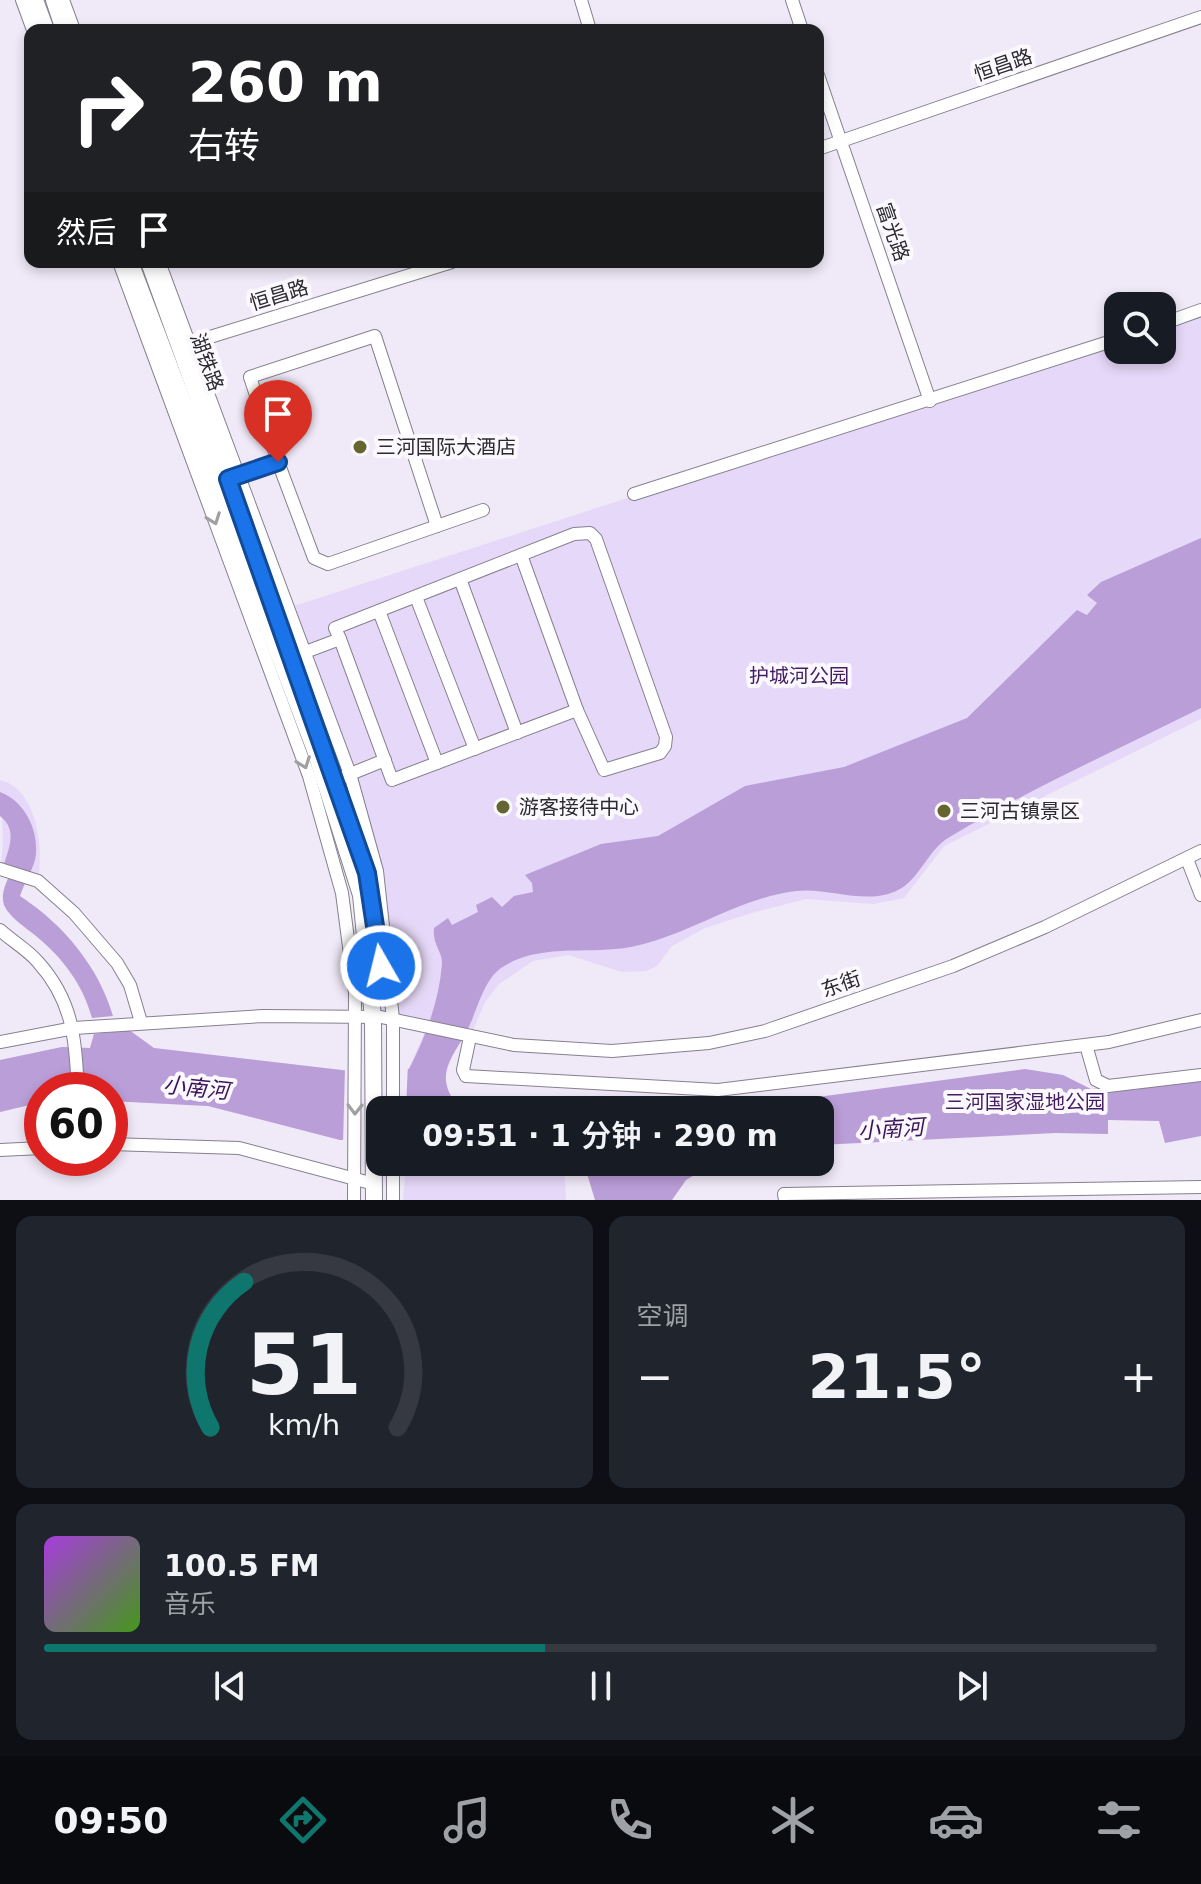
<!DOCTYPE html>
<html lang="zh">
<meta charset="utf-8">
<style>
:root{--surface:#171b24;--page:#20242c;--text:#f1f3f6;--muted:#9ea1a6;--line:#363941;--accent:#0f766e}
body{margin:0;font-family:"DejaVu Sans","Noto Sans SC",sans-serif;background:var(--page);color:var(--text);height:100vh;display:flex;flex-direction:column;font-size:30px;white-space:nowrap}
*{box-sizing:border-box;margin:0}
p{font-size:26px;color:var(--muted)}
.icon{flex:none;width:44px;height:44px;fill:none;stroke:currentColor;stroke-width:2;stroke-linecap:round;stroke-linejoin:round}
.map{position:relative;height:1200px;overflow:hidden}
.side{display:flex;flex-direction:column;gap:16px;padding:16px;background:#0d0f14;flex:1}
.side>*{flex:none}
.banner{position:absolute;left:24px;top:24px;width:800px;height:244px;border-radius:16px;box-shadow:0 4px 12px #0003;background:#202124;color:#fff;overflow:hidden}
.buttons{position:absolute;left:1104px;top:292px;display:grid;gap:16px}
.buttons a{display:grid;place-items:center;width:72px;height:72px;border-radius:16px;background:var(--surface);box-shadow:0 4px 12px #0003;font-size:40px}
.speed{position:absolute;left:24px;top:1072px;display:flex;gap:16px;font-size:40px;font-weight:700;text-align:center}
.speed>*{display:grid;place-content:center;width:104px;height:104px;border-radius:50%;background:var(--surface);box-shadow:0 4px 12px #0003;line-height:1}
.speed .limit{border:12px solid #d22;background:#fff;color:#111}
.pin{position:absolute;display:grid;place-items:center;width:68px;height:68px;color:#fff;margin:-82px -34px;border-radius:50% 50% 50% 0;rotate:-45deg;box-shadow:0 0 8px #0007}
.pin .icon{rotate:45deg}
.me{position:absolute;width:88px;margin:-44px;rotate:352deg;stroke-linejoin:round;filter:drop-shadow(0 0 6px #0008)}
.turn{display:flex;align-items:center;gap:28px;height:168px;padding:0 32px;font-size:36px}
.turn .icon{width:104px;height:104px;stroke-width:2.5}
.turn b{display:block;font-size:56px;line-height:68px}
.then{display:flex;align-items:center;height:76px;padding:0 32px;background:#0003;gap:16px;font-size:30px}
.big{font-size:60px;font-weight:600;line-height:1.1}
.side .card{flex:1;display:flex;flex-direction:column;justify-content:center;gap:12px;min-width:0;padding:0 28px;border-radius:16px;background:var(--page)}
.side .dial{align-items:center;gap:0}
.dial svg{height:208px;overflow:visible;fill:none;stroke:var(--line);stroke-width:7;stroke-linecap:round;text-anchor:middle}
.dial text{fill:var(--text);stroke:none}
.song{display:flex;align-items:center;gap:24px}
.cover{width:96px;height:96px;border-radius:12px;background:linear-gradient(135deg,hsl(280 70% 55%),hsl(100 70% 35%))}
.played{height:8px;border-radius:4px;background:linear-gradient(90deg,var(--accent) 45%,var(--line) 45%)}
.keys{display:flex;justify-content:space-around;direction:ltr}
.heat{display:flex;justify-content:space-between;align-items:center;font-size:44px;direction:ltr}
.side .tiles{flex:1;display:grid;gap:16px;grid-template-columns:1fr 1fr}
.card:last-child{grid-column:span 2}
.trip{position:absolute;left:366px;top:1096px;width:468px;height:80px;border-radius:16px;background:var(--surface);box-shadow:0 4px 12px #0003;font-weight:600;line-height:80px;text-align:center}
.tabs{display:flex;height:128px;justify-content:space-around;align-items:center;background:#090b0e;color:var(--muted)}
.tabs .icon{width:56px;height:56px}
.tabs .current{color:var(--accent)}
.tabs b{font-size:36px;color:var(--text)}
.map>svg:first-child{display:block}
.green{fill:#e6d8f8}
.water{fill:#ba9ed8}
.pier{fill:#f0e9f8}
.lines{fill:none;stroke-linecap:round;stroke-linejoin:round}
.minor-casing{stroke:#86808e;stroke-width:14}
.major-casing{stroke:#86808e;stroke-width:18}
.minor{stroke:#fff;stroke-width:12}
.major{stroke:#fff;stroke-width:16}
.oneway{stroke:#a09fa1}
.route-casing{stroke:#114b97;stroke-width:20}
.route{stroke:#1a73e8;stroke-width:14}
.poi-dot{fill:#656531;stroke:#fbf8fe;stroke-width:3}
.labels{text-anchor:middle;dominant-baseline:central;stroke-width:8;stroke-linejoin:round;paint-order:stroke}
.street-label{font-size:20px;fill:#2c2a2f;stroke:#fbf8fe}
.poi-label{font-size:20px;fill:#2c2a2f;stroke:#fbf8fe;text-anchor:start}
.park-label{font-size:20px;fill:#431e62;stroke:#fbf8fe}
.water-label{font-size:22px;font-style:italic;fill:#3c155a;stroke:#fbf8fe}
</style>
<div class="map">
<svg width="1201" height="1200" viewBox="0 0 1201 1200">
<rect width="100%" height="100%" fill="#f0e9f8"/>
<!-- green -->
<g class="green">
<path d="M1201,310V719L944,846L904,898L873,904L806,899L755,912L705,928L672,946L657,966L646,971L622,972L568,955L533,961L499,984L485,1002L470,1037L465,1035C453,1056 438,1073 451,1096L474,1104L587,1110H380L340,1140L208,1106L110,1101V1090H42V1102L0,1112V1060L62,1047L90,1048L94,1034L129,1030L154,1048L350,1071L409,1068L428,1025L393,1019L377,871L288,608L1118,339V350H1162V324Z"/>
<path d="M0,780C38,789 44,851 38,881L0,869C6,838 0,812 0,780Z"/>
<path d="M406,1162H558L564,1169L566,1200H403Z"/>
</g>
<!-- water -->
<g class="water">
<path d="M1201,538V708C1117,750 1029,789 948,838C928,850 919,880 898,890C868,906 828,887 796,891C738,898 688,936 631,947C588,955 540,942 501,968C482,981 476,1017 464,1036C452,1057 438,1073 451,1096L474,1104L587,1110H380V1139L340,1140L208,1106L110,1101V1090H42V1102L0,1112V1060L62,1047L90,1048L94,1034L129,1030L154,1048L350,1071L409,1069C426,1036 439,1001 442,964C443,952 432,945 434,928L448,918L452,925L478,912L476,905L492,897L502,907L514,896L533,892L532,883L525,875L601,844L658,836L745,786L844,767L967,718L1077,610L1087,615L1097,603L1087,595L1101,582Z"/>
<path d="M0,792C24,801 38,828 36,854C35,867 24,883 20,896C63,924 99,967 113,1016L92,1018C83,985 63,958 36,936C26,928 9,917 4,905C0,893 7,881 12,870L4,864C10,846 17,829 0,816Z"/>
<path d="M1025,1069L1063,1075L1091,1089L1201,1080V1136L1165,1143L1159,1121L1108,1120V1134L1055,1133L820,1145V1110H661L744,1107Z"/>
<path d="M578,1162H717L686,1180L672,1200H595L588,1177Z"/>
</g>
<!-- pier -->
<path class="pier" d="M408,1063L406,1110H380V1143L343,1144L345,1067Z"/>
<g class="lines">
<!-- minor casing -->
<g class="minor-casing">
<g id="minor">
<path d="M22,0L33,30"/>
<path d="M63,0L74,30"/>
<path d="M581,0L590,30"/>
<path d="M792,0L802,30"/>
<path d="M818,75L930,401"/>
<path d="M818,149L1201,17"/>
<path d="M119,262L309,776L342,893L355,993L354,1200"/>
<path d="M159,262L350,774L377,871L393,1019V1110"/>
<path d="M1162,324L1201,310"/>
<path d="M181,346L452,262"/>
<path d="M278,462L250,377L375,336L437,526"/>
<path d="M231,478L278,462L314,558L328,564L483,510"/>
<path d="M634,494L1118,339"/>
<path d="M460,579L517,733"/>
<path d="M416,597L475,749"/>
<path d="M379,611L437,763"/>
<path d="M340,639L335,628L574,534L590,533L596,539L666,737L665,746L660,753L604,770L577,710"/>
<path d="M300,654L340,639L392,780L577,710L521,555"/>
<path d="M343,777L385,760"/>
<path d="M1187,859L1201,895"/>
<path d="M0,869L38,881L74,913L117,963L130,985L141,1022"/>
<path d="M0,930C12,941 28,950 38,962C74,1002 75,1040 78,1090"/>
<path d="M470,1037L463,1070L466,1076L718,1090L1109,1042L1201,1020"/>
<path d="M0,1042L74,1028L263,1016L381,1017L514,1045L612,1051L709,1043L765,1031L953,966L1045,927L1201,851"/>
<path d="M1086,1045L1096,1080L1108,1086L1201,1075"/>
<path d="M110,1144L239,1148L374,1184"/>
<path d="M0,1150L42,1148"/>
<path d="M393,1200V1162"/>
<path d="M785,1200L784,1194L1201,1187"/>
</g>
</g>
<!-- major casing -->
<g class="major-casing">
<g id="major">
<path d="M35,0L46,30"/>
<path d="M54,0L64,30"/>
<path d="M130,262L315,750L361,895L373,1018L374,1200"/>
<path d="M149,262L309,704"/>
<path d="M336,783L367,873L373,906"/>
</g>
</g>
<!-- minor -->
<use href="#minor" class="minor"/>
<!-- major -->
<use href="#major" class="major"/>
</g>
<!-- one-way arrows -->
<defs><path id="oneway-chevron" d="M-2-3.5L2.5 0L-2 3.5" fill="none" stroke-width="1.6" stroke-linecap="round" stroke-linejoin="round" transform="scale(2)"/></defs>
<g class="oneway">
<use href="#oneway-chevron" transform="translate(214 519) rotate(70)"/>
<use href="#oneway-chevron" transform="translate(304 763) rotate(70)"/>
<use href="#oneway-chevron" transform="translate(355 1109) rotate(91)"/>
</g>
<g class="lines">
<!-- route casing -->
<g class="route-casing">
<path id="route" d="M278,462L228,479L367,873L381,966"/>
</g>
<!-- route -->
<use href="#route" class="route"/>
</g>
<!-- markers -->
<g class="poi-dot">
<circle cx="360" cy="447" r="8"/>
<circle cx="503" cy="807" r="8"/>
<circle cx="944" cy="811" r="8"/>
</g>
<g class="labels">
<!-- street labels -->
<g class="street-label">
<text transform="translate(1003 65) rotate(-19)">恒昌路</text>
<text transform="translate(893 232) rotate(71)">富光路</text>
<text transform="translate(279 295) rotate(-17)">恒昌路</text>
<text transform="translate(207 362) rotate(70)">湖铁路</text>
<text transform="translate(841 984) rotate(-19)">东街</text>
</g>
<!-- poi labels -->
<g class="poi-label">
<text x="376" y="447">三河国际大酒店</text>
<text x="519" y="807">游客接待中心</text>
<text x="960" y="811">三河古镇景区</text>
</g>
<!-- park labels -->
<g class="park-label">
<text x="799" y="676">护城河公园</text>
<text x="1025" y="1102">三河国家湿地公园</text>
</g>
<!-- water labels -->
<g class="water-label">
<text transform="translate(196 1088) rotate(6)">小南河</text>
<text transform="translate(891 1129) rotate(-4)">小南河</text>
</g>
</g>
</svg>
<div class="buttons">
<a><svg class="icon" aria-label="search" viewBox="0 0 24 24"><circle cx="10" cy="10" r="6"/><path d="M15 15l6 6"/></svg></a>
</div>
<div class="speed"><div class="limit">60</div></div>
<div class="pin" style="left:278px;top:462px;background:#d93025"><svg class="icon" aria-label="arrive" viewBox="0 0 24 24"><path d="M6 21V4h12l-3 4 3 4H6"/></svg></div>
<svg class="me" style="left:381px;top:966px" viewBox="-20 -20 40 40"><circle r="17" fill="#1a73e8" stroke="#fff" stroke-width="3"/><path d="M0-11L8 9 0 5-8 9z" fill="#fff"/></svg>
<div class="trip">09:51 · 1 分钟 · 290 m</div>
<div class="banner">
<div class="turn"><svg class="icon" aria-label="right" viewBox="0 0 24 24"><path d="M7 20v-9h11M14 6l5 5-5 5"/></svg><div><b>260 m</b>右转</div></div>
<div class="then">然后<svg class="icon" aria-label="arrive" viewBox="0 0 24 24"><path d="M6 21V4h12l-3 4 3 4H6"/></svg></div>
</div>
</div>
<section class="side">
<div class="tiles">
<div class="card dial"><svg viewBox="0 0 100 80">
<path d="M14 69A42 42 0 1 1 86 69"/>
<path d="M14 69A42 42 0 0 1 27 13" stroke="#0f766e"/>
<text x="50" y="56" font-size="32" font-weight="700">51</text>
<text x="50" y="72" font-size="11">km/h</text>
</svg></div>
<div class="card"><p>空调</p>
<div class="heat"><a>−</a><b class="big">21.5°</b><a>+</a></div>
</div>
<div class="card">
<div class="song"><i class="cover"></i><div><b>100.5 FM</b><p>音乐</p></div></div>
<div class="played"></div>
<div class="keys"><svg class="icon" aria-label="previous" viewBox="0 0 24 24"><path d="M18 5L8 12l10 7zM5 5v14"/></svg><svg class="icon" aria-label="pause" viewBox="0 0 24 24"><path d="M8 5v14M16 5v14"/></svg><svg class="icon" aria-label="next" viewBox="0 0 24 24"><path d="M6 5l10 7-10 7zM19 5v14"/></svg></div>
</div>
</div>
</section>
<nav class="tabs">
<b>09:50</b>
<svg class="icon current" aria-label="directions" viewBox="0 0 24 24"><path d="M12 3l9 9-9 9-9-9zM9 14v-3h6M13 9l2 2-2 2"/></svg>
<svg class="icon" aria-label="music" viewBox="0 0 24 24"><path d="M9 18V5l10-2v13"/><circle cx="6" cy="18" r="3"/><circle cx="16" cy="16" r="3"/></svg>
<svg class="icon" aria-label="phone" viewBox="0 0 24 24"><path d="M5 4h4l2 5-3 2q2 4 5 5l2-3 5 2v4C11 20 4 13 5 4z"/></svg>
<svg class="icon" aria-label="climate" viewBox="0 0 24 24"><path d="M12 3v18M4 7l16 10M4 17L20 7"/></svg>
<svg class="icon" aria-label="car" viewBox="0 0 24 24"><path d="M5 17H2v-5l4-1 3-4h7l3 4 3 1v5h-3M9 17h6M6 11h13"/><circle cx="7" cy="17" r="2"/><circle cx="17" cy="17" r="2"/></svg>
<svg class="icon" aria-label="filters" viewBox="0 0 24 24"><path d="M4 7h16M4 17h16"/><circle cx="9" cy="7" r="2"/><circle cx="15" cy="17" r="2"/></svg>
</nav>
